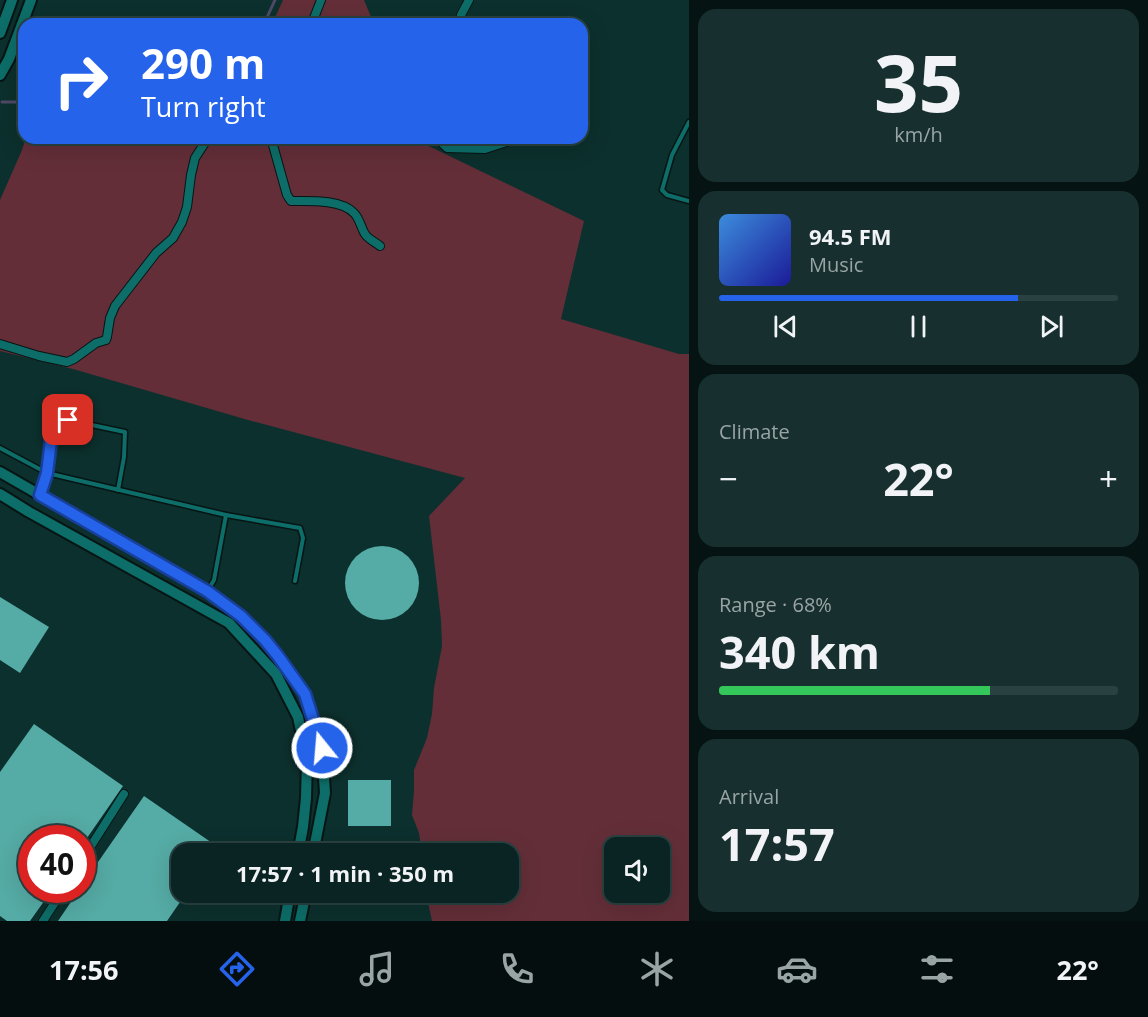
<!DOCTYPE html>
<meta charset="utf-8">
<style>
:root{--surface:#092422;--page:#17302f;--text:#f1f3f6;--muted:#99a4a5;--line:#294140;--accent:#2563eb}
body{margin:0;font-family:"Open Sans",sans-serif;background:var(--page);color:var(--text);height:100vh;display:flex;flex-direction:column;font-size:22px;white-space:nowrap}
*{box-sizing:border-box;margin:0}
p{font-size:20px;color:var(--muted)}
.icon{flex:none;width:33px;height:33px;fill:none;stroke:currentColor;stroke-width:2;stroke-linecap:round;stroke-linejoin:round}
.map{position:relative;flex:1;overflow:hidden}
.sheet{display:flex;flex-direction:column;gap:9px;padding:9px;background:#051413;width:459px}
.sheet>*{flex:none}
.guide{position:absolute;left:18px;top:18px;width:570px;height:126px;border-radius:18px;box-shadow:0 6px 24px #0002,0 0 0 2px var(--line);background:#2563eb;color:#fff;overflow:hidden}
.buttons{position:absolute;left:604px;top:837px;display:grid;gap:12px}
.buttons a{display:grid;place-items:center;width:66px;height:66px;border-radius:12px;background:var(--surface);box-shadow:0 6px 24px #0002,0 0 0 2px var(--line);font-size:30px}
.speed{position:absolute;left:18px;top:825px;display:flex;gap:12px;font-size:30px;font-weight:700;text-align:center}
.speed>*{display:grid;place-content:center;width:78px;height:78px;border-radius:50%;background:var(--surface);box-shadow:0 6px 24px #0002,0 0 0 2px var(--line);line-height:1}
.speed .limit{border:9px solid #d22;background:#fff;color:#111}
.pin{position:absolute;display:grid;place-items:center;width:51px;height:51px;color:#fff;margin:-26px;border-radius:12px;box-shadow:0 3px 9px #0006}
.me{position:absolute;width:66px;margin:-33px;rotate:343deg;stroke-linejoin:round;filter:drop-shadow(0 0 4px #0008)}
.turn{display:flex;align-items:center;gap:21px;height:126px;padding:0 24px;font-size:27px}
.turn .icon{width:78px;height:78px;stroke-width:2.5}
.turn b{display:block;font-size:42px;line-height:51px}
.big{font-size:45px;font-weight:700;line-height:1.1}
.sheet .card{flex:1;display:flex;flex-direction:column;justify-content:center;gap:9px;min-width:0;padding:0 21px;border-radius:18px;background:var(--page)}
.sheet .dial{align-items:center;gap:0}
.dial b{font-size:78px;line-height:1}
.song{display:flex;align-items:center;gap:18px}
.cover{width:72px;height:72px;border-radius:9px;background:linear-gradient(135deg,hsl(210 70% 55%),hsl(240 70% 35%))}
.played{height:6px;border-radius:3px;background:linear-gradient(90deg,var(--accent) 75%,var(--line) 75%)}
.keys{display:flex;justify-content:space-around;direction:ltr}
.heat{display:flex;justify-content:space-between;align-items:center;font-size:33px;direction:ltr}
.charge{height:9px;border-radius:4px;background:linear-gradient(90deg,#34c759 68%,var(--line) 0)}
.trip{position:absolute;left:171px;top:843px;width:348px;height:60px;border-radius:18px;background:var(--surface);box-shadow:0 6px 24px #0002,0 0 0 2px var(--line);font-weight:700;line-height:60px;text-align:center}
.menu{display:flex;height:96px;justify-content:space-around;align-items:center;background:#040e0e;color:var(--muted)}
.menu .icon{width:42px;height:42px}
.menu .on{color:var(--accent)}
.menu b{font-size:27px;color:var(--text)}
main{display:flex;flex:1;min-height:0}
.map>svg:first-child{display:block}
.green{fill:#632e38;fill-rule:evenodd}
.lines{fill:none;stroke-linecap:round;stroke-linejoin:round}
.stream{stroke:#4d4966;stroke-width:3}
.building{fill:#55aba5}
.lane-casing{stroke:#071514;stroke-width:7}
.street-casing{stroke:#071514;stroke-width:10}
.secondary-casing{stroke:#071514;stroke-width:14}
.lane{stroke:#0d6d68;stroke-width:4}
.street{stroke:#0d6d68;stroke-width:8}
.secondary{stroke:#0d6d68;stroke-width:10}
.route-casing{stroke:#184099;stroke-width:15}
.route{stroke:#2563eb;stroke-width:10}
</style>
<main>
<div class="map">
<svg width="689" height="921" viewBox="0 0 689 921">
<rect width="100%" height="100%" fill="#0c302d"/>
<!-- green -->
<g class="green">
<path d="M283,0H364L374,24H272Z"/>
<path d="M26,138H412L584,221L561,319L679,354H689V921H432L426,893L508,892V854L422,853L419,833L412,815L414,791V770L427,738L432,714L434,688L442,646L441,620L429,516L465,478L248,420L73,369L0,351V200L22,150ZM615,848H660V892H615Z"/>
</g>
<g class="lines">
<!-- stream -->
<g class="stream">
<path d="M264,24L275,0"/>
<path d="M2,102H24"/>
</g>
</g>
<!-- building -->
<g class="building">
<circle cx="382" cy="583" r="37"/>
<path d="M0,597L49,627L20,673L0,660Z"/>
<path d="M34,724L123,786L87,838H32V890H52L30,921H7L0,916V772Z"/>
<rect x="348" y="780" width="43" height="46"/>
<path d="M144,796L218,847L214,854H182V892H187L167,921H58L79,890H82V885Z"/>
</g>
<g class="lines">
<!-- lane casing -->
<g class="lane-casing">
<g id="lane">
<path d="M689,122L672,155L662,190L667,195L689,201"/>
<path d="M0,448L47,473L226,515L300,528L303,538L295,581"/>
<path d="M40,494L47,473L52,432L61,423L68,420L125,432L124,457L118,490"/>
<path d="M208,590L214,580L226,515"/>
</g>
</g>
<!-- street casing -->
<g class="street-casing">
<g id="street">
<path d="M315,24L314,18L321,0"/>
<path d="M459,24L461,15L469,0"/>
<path d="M271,138L287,195L291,201C309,201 341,199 354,213C360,219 361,228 365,234C368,239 375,242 380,246"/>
<path d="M441,138V142L447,148L485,149L509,141L512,138"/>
<path d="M0,344L39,356L67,362L74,359L96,343L106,340L107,337L110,318L115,306L156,253L173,238L182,222L187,207L191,175L195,158L208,138"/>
<path d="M82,860L124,794"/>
<path d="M43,921L63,890"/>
</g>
</g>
<!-- secondary casing -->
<g class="secondary-casing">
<g id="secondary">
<path d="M0,33L12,0"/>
<path d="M0,75L9,59L31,0"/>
<path d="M0,472L207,591L241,616L265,640L278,655L305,694L322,748L325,793L313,854"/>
<path d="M0,494L29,512L229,623L276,674L298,717L307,759L306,798L303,827L298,854"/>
<path d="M285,921L290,892"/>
<path d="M300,921L306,892"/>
</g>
</g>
<!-- lane -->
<use href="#lane" class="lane"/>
<!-- street -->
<use href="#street" class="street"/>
<!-- secondary -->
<use href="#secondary" class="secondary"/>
</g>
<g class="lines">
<!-- route casing -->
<g class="route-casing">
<path id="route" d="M68,420L61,423L52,432L47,473L40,495L207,591L241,616L265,640L278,656L305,694L322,748"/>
</g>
<!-- route -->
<use href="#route" class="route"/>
</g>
</svg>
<div class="buttons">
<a><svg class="icon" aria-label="sound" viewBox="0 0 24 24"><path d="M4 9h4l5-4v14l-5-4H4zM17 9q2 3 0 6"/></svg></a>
</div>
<div class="speed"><div class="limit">40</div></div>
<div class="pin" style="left:68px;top:420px;background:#d93025"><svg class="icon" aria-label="arrive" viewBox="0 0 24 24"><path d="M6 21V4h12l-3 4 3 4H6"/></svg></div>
<svg class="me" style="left:322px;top:748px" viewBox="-20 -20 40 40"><circle r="17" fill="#2563eb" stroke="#fff" stroke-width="3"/><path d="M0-11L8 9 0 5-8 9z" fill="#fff"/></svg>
<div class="trip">17:57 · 1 min · 350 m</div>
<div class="guide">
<div class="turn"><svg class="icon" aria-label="right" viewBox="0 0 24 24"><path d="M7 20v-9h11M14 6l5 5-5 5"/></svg><div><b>290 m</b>Turn right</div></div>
</div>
</div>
<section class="sheet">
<div class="card dial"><b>35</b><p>km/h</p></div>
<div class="card">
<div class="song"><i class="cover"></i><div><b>94.5 FM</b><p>Music</p></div></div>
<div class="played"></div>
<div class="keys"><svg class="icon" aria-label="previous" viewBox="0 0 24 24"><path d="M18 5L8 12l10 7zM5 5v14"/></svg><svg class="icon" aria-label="pause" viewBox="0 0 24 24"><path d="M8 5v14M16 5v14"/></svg><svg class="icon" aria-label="next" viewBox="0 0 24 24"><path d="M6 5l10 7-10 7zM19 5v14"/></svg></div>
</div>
<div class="card"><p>Climate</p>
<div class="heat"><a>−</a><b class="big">22°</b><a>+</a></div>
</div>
<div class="card"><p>Range · 68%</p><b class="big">340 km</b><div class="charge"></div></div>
<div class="card"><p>Arrival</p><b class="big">17:57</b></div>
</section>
</main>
<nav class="menu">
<b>17:56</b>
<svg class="icon on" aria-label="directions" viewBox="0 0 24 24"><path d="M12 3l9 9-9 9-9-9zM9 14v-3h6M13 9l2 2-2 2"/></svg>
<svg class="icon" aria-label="music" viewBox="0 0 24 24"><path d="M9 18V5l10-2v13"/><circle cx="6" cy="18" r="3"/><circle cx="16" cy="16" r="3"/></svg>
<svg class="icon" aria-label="phone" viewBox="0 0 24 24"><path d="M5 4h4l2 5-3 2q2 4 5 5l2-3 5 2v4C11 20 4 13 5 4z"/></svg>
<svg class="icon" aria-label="climate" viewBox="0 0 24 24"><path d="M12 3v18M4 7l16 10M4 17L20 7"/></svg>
<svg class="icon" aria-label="car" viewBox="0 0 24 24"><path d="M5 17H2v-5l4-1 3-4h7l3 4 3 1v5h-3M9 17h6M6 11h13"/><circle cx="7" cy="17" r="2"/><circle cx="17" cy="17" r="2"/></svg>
<svg class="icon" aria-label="filters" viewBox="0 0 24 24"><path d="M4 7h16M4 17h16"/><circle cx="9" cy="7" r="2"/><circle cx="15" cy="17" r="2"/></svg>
<b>22°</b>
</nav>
